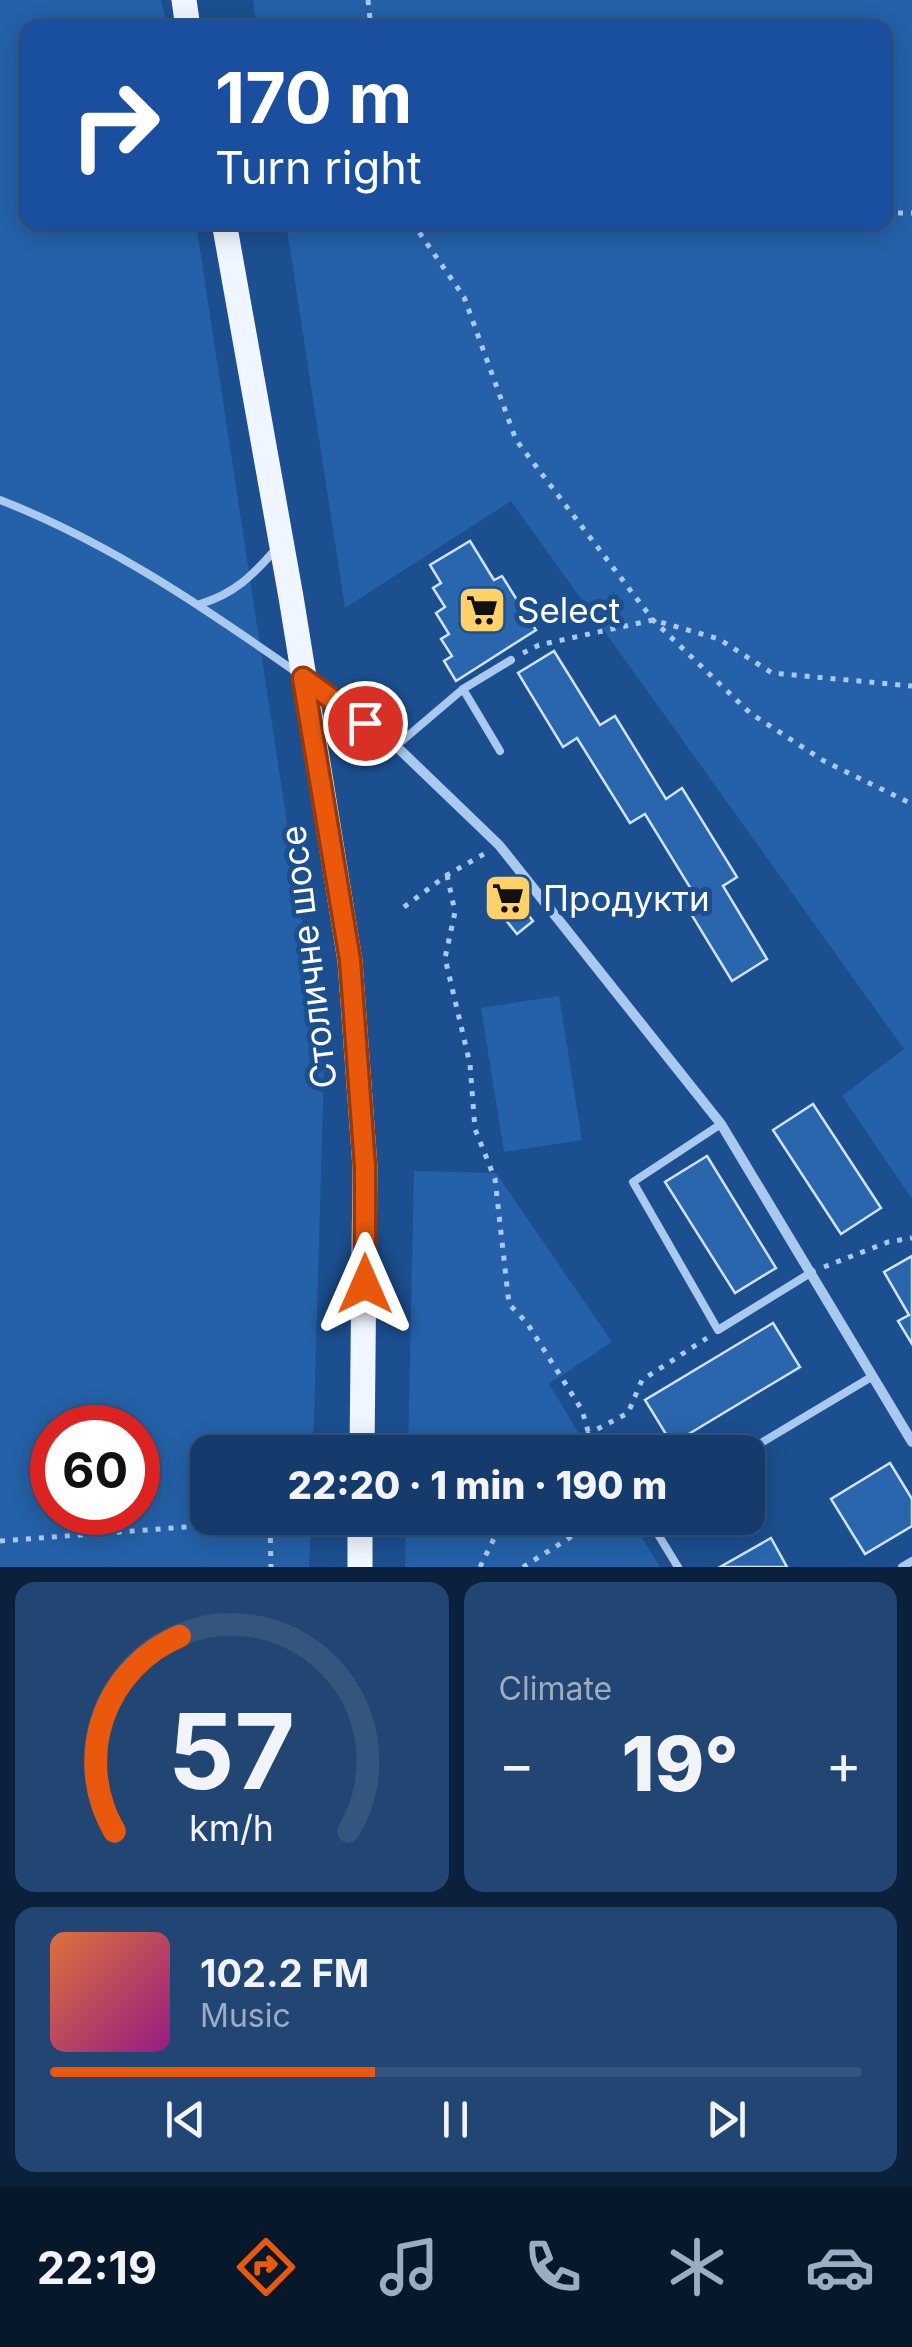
<!DOCTYPE html>
<meta charset="utf-8">
<style>
:root{--surface:#143b6b;--page:#214673;--text:#f1f3f6;--muted:#9dadc1;--line:#33557e;--accent:#ea580c}
body{margin:0;font-family:Inter,sans-serif;background:var(--page);color:var(--text);height:100vh;display:flex;flex-direction:column;font-size:38px;white-space:nowrap}
*{box-sizing:border-box;margin:0}
p{font-size:32px;color:var(--muted)}
.icon{flex:none;width:55px;height:55px;fill:none;stroke:currentColor;stroke-width:2;stroke-linecap:round;stroke-linejoin:round}
.map{position:relative;height:1567px;overflow:hidden}
.details{display:flex;flex-direction:column;gap:15px;padding:15px;background:#0b203b;flex:1}
.details>*{flex:none}
.top-card{position:absolute;left:20px;top:20px;width:872px;height:210px;border-radius:20px;box-shadow:0 5px 25px #0003,0 0 0 2px var(--line);background:#1a4fa0;color:#fff;overflow:hidden}
.speed{position:absolute;left:30px;top:1405px;display:flex;gap:20px;font-size:50px;font-weight:700;text-align:center}
.speed>*{display:grid;place-content:center;width:130px;height:130px;border-radius:50%;background:var(--surface);box-shadow:0 5px 25px #0003,0 0 0 2px var(--line);line-height:1}
.speed .limit{border:15px solid #d22;background:#fff;color:#111}
.pin{position:absolute;display:grid;place-items:center;width:85px;height:85px;color:#fff;margin:-42px;border:5px solid #fff;border-radius:50%;box-shadow:0 2px 10px #0007}
.me{position:absolute;width:110px;margin:-55px;rotate:0deg;stroke-linejoin:round;filter:drop-shadow(0 0 8px #0008)}
.turn{display:flex;align-items:center;gap:35px;height:210px;padding:0 30px;font-size:45px}
.turn .icon{width:130px;height:130px;stroke-width:2.5}
.turn b{display:block;font-size:70px;line-height:85px}
.big{font-size:75px;font-weight:800;line-height:1.1}
.details .card{flex:1;display:flex;flex-direction:column;justify-content:center;gap:15px;min-width:0;padding:0 35px;border-radius:20px;background:var(--page)}
.details .dial{align-items:center;gap:0}
.dial svg{height:260px;overflow:visible;fill:none;stroke:var(--line);stroke-width:7;stroke-linecap:round;text-anchor:middle}
.dial text{fill:var(--text);stroke:none}
.song{display:flex;align-items:center;gap:30px}
.cover{width:120px;height:120px;border-radius:15px;background:linear-gradient(135deg,hsl(20 70% 55%),hsl(310 70% 35%))}
.played{height:10px;border-radius:5px;background:linear-gradient(90deg,var(--accent) 40%,var(--line) 40%)}
.keys{display:flex;justify-content:space-around;direction:ltr}
.heat{display:flex;justify-content:space-between;align-items:center;font-size:55px;direction:ltr}
.details .tiles{flex:1;display:grid;gap:15px;grid-template-columns:1fr 1fr}
.card:last-child{grid-column:span 2}
.trip{position:absolute;left:190px;top:1435px;width:575px;height:100px;border-radius:20px;background:var(--surface);box-shadow:0 5px 25px #0003,0 0 0 2px var(--line);font-weight:800;line-height:100px;text-align:center}
.dock{display:flex;height:160px;justify-content:space-around;align-items:center;background:#08182b;color:var(--muted)}
.dock .icon{width:70px;height:70px}
.dock .active{color:var(--accent)}
.dock b{font-size:45px;color:var(--text)}
.map>svg:first-child{display:block}
.green{fill:#2461a8;fill-rule:evenodd}
.building{fill:#2a66ad;stroke:#cfe3fa;stroke-width:2.5}
.lines{fill:none;stroke-linecap:round;stroke-linejoin:round}
.path{stroke:#a9c9ee;stroke-width:5;stroke-dasharray:5 8;stroke-linecap:butt}
.lane{stroke:#a9c9ee;stroke-width:8}
.street{stroke:#a9c9ee;stroke-width:10}
.primary{stroke:#f0f6ff;stroke-width:25}
.route-casing{stroke:#983908;stroke-width:25}
.route{stroke:#ea580c;stroke-width:18}
.labels{text-anchor:middle;dominant-baseline:central;stroke-width:10;stroke-linejoin:round;paint-order:stroke}
.poi-label{font-size:35px;fill:#fff;stroke:#1b4f8f;text-anchor:start}
.street-label{font-size:35px;fill:#fff;stroke:#1b4f8f}
</style>
<div class="map">
<svg width="912" height="1567" viewBox="0 0 912 1567">
<rect width="100%" height="100%" fill="#1b4f8f"/>
<!-- green -->
<g class="green">
<path d="M0,0H161L167,27L28,28V222L196,223L324,1067L313,1452H208V1518H311L309,1567H0ZM52,1428H138V1512H52Z"/>
<path d="M253,0H912V1199L842,1096L904,1049L511,501L345,608L286,223L885,222V28H257Z"/>
<path d="M559,996L582,1140L504,1152L481,1008Z"/>
<path d="M414,1171L496,1173L612,1342L549,1384L590,1452H408Z"/>
<path d="M406,1518H630L660,1567H405Z"/>
</g>
<!-- building -->
<g class="building">
<path d="M470,541L494,580L502,576L536,630L456,681L444,661L452,656L441,639L449,634L436,613L445,607L433,588L441,583L430,565Z"/>
<path d="M554,651L600,725L615,716L666,799L682,788L737,877L723,886L767,959L732,981L685,904L696,897L645,814L630,823L577,738L563,747L518,673Z"/>
<path d="M506,887L533,921L517,934L490,900Z"/>
<path d="M813,1104L881,1208L841,1234L773,1130Z"/>
<path d="M707,1156L776,1268L735,1293L665,1182Z"/>
<path d="M912,1256V1344L898,1321L909,1315L884,1272Z"/>
<path d="M773,1323L800,1367L672,1444L645,1400Z"/>
<path d="M890,1463L912,1499V1526L865,1554L831,1499Z"/>
<path d="M771,1538L787,1567H720Z"/>
</g>
<g class="lines">
<!-- path -->
<g class="path">
<path d="M368,0L371,28"/>
<path d="M885,213H912"/>
<path d="M412,222L464,297L516,440L653,620L750,713L824,761L912,804"/>
<path d="M440,222L517,229L619,222"/>
<path d="M523,653L539,645L653,620L719,639L772,673L912,686"/>
<path d="M447,875L455,912L445,958L470,1064L475,1129L495,1179L509,1304L527,1323L582,1410L594,1452"/>
<path d="M404,907L447,875L484,854"/>
<path d="M824,1267L888,1242L912,1238"/>
<path d="M566,1452L588,1434L628,1413L642,1380L707,1338"/>
<path d="M270,1525L271,1567"/>
<path d="M0,1541L226,1524H336"/>
<path d="M480,1567L504,1518"/>
<path d="M523,1567L582,1530"/>
</g>
<!-- lane -->
<g class="lane">
<path d="M0,500C108,542 202,606 296,672"/>
<path d="M200,604C234,594 252,576 275,550"/>
<path d="M463,689L500,751"/>
<path d="M396,746L463,689L511,660"/>
<path d="M721,1124L633,1182L718,1330L812,1272"/>
<path d="M746,1452L873,1376"/>
<path d="M648,1518L678,1567"/>
<path d="M592,1524L619,1518"/>
<path d="M902,1567L912,1561"/>
</g>
<!-- street -->
<path class="street" d="M308,681L396,746L499,845L721,1124L912,1442"/>
<!-- primary -->
<g class="primary">
<path d="M184,0L188,28"/>
<path d="M224,222L291,597L350,961L365,1167L362,1452"/>
<path d="M360,1567V1518"/>
</g>
</g>
<g class="lines">
<!-- route casing -->
<g class="route-casing">
<path id="route" d="M365,723L303,678L350,960L365,1167V1284"/>
</g>
<!-- route -->
<use href="#route" class="route"/>
</g>
<!-- icons -->
<defs>
<g id="supermarket-square" transform="scale(2.5)"><rect x="-9" y="-9" width="18" height="18" rx="4" fill="#ffd166" stroke="#1b4f8f"/><path d="M-6-5.5h2.5l.6 2H6L4.5 2H-2.5L-4.4-4H-6ZM-1.5 3.2a1.3 1.3 0 1 0 .1 0ZM3 3.2a1.3 1.3 0 1 0 .1 0Z" fill="#111"/></g>
</defs>
<g fill-rule="evenodd">
<use href="#supermarket-square" x="482" y="610"/>
<use href="#supermarket-square" x="508" y="898"/>
</g>
<g class="labels">
<!-- poi labels -->
<g class="poi-label">
<text x="517" y="610">Select</text>
<text x="543" y="898">Продукти</text>
</g>
<!-- street labels -->
<g class="street-label">
<text transform="translate(308 957) rotate(-97)">Столичне шосе</text>
</g>
</g>
</svg>
<div class="speed"><div class="limit">60</div></div>
<div class="pin" style="left:365px;top:723px;background:#d93025"><svg class="icon" aria-label="arrive" viewBox="0 0 24 24"><path d="M6 21V4h12l-3 4 3 4H6"/></svg></div>
<svg class="me" style="left:365px;top:1284px" viewBox="-20 -20 40 40"><path d="M0-17L14 15 0 8-14 15z" fill="#ea580c" stroke="#fff" stroke-width="4"/></svg>
<div class="trip">22:20 · 1 min · 190 m</div>
<div class="top-card">
<div class="turn"><svg class="icon" aria-label="right" viewBox="0 0 24 24"><path d="M7 20v-9h11M14 6l5 5-5 5"/></svg><div><b>170 m</b>Turn right</div></div>
</div>
</div>
<section class="details">
<div class="tiles">
<div class="card dial"><svg viewBox="0 0 100 80">
<path d="M14 69A42 42 0 1 1 86 69"/>
<path d="M14 69A42 42 0 0 1 34 9" stroke="#ea580c"/>
<text x="50" y="56" font-size="32" font-weight="700">57</text>
<text x="50" y="72" font-size="11">km/h</text>
</svg></div>
<div class="card"><p>Climate</p>
<div class="heat"><a>−</a><b class="big">19°</b><a>+</a></div>
</div>
<div class="card">
<div class="song"><i class="cover"></i><div><b>102.2 FM</b><p>Music</p></div></div>
<div class="played"></div>
<div class="keys"><svg class="icon" aria-label="previous" viewBox="0 0 24 24"><path d="M18 5L8 12l10 7zM5 5v14"/></svg><svg class="icon" aria-label="pause" viewBox="0 0 24 24"><path d="M8 5v14M16 5v14"/></svg><svg class="icon" aria-label="next" viewBox="0 0 24 24"><path d="M6 5l10 7-10 7zM19 5v14"/></svg></div>
</div>
</div>
</section>
<nav class="dock">
<b>22:19</b>
<svg class="icon active" aria-label="directions" viewBox="0 0 24 24"><path d="M12 3l9 9-9 9-9-9zM9 14v-3h6M13 9l2 2-2 2"/></svg>
<svg class="icon" aria-label="music" viewBox="0 0 24 24"><path d="M9 18V5l10-2v13"/><circle cx="6" cy="18" r="3"/><circle cx="16" cy="16" r="3"/></svg>
<svg class="icon" aria-label="phone" viewBox="0 0 24 24"><path d="M5 4h4l2 5-3 2q2 4 5 5l2-3 5 2v4C11 20 4 13 5 4z"/></svg>
<svg class="icon" aria-label="climate" viewBox="0 0 24 24"><path d="M12 3v18M4 7l16 10M4 17L20 7"/></svg>
<svg class="icon" aria-label="car" viewBox="0 0 24 24"><path d="M5 17H2v-5l4-1 3-4h7l3 4 3 1v5h-3M9 17h6M6 11h13"/><circle cx="7" cy="17" r="2"/><circle cx="17" cy="17" r="2"/></svg>
</nav>
